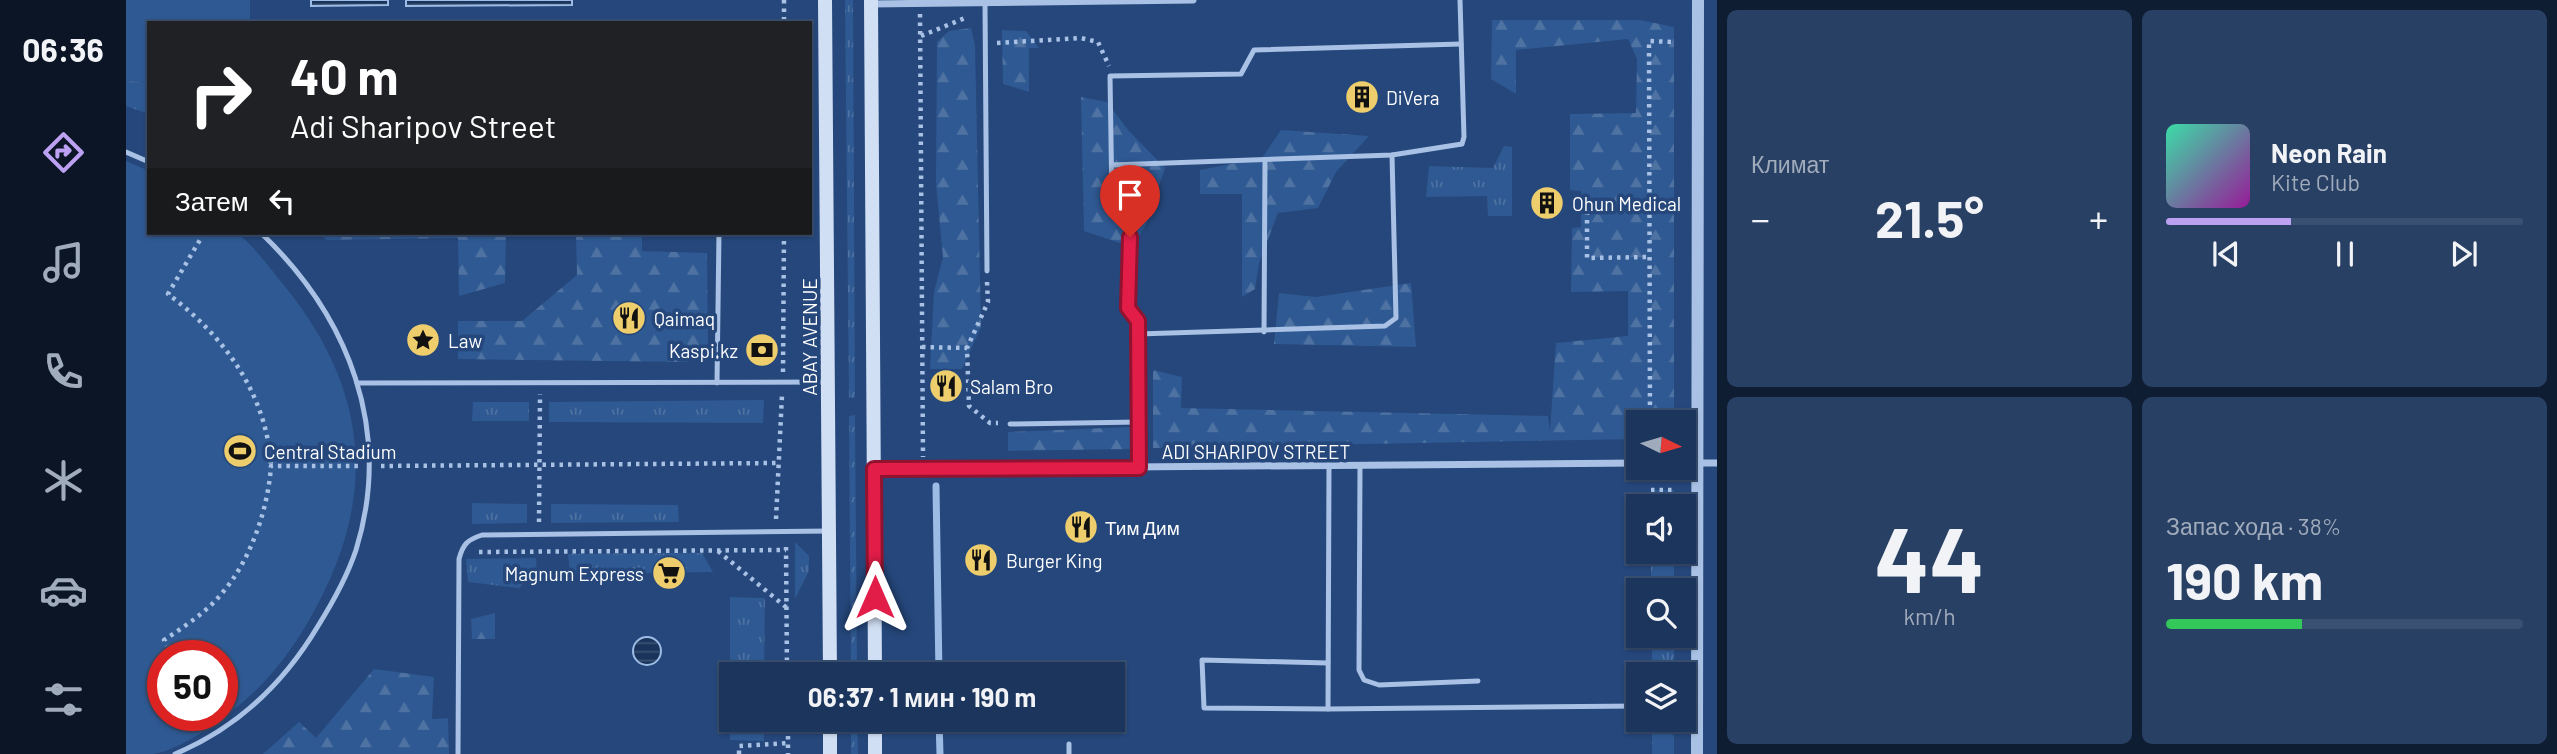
<!DOCTYPE html>
<html lang="ru">
<meta charset="utf-8">
<style>
:root{--surface:#1c355c;--page:#294065;--text:#f1f3f6;--muted:#a0abbb;--line:#3a5072;--accent:#bca0f2}
body{margin:0;font-family:Barlow,sans-serif;background:var(--page);color:var(--text);height:100vh;display:flex;flex-direction:column;font-size:26px;white-space:nowrap}
*{box-sizing:border-box;margin:0}
p{font-size:23px;color:var(--muted)}
.icon{flex:none;width:38px;height:38px;fill:none;stroke:currentColor;stroke-width:2;stroke-linecap:round;stroke-linejoin:round}
.map{position:relative;flex:1;overflow:hidden}
.side{display:flex;flex-direction:column;gap:10px;padding:10px;background:#0f1d33;width:840px}
.side>*{flex:none}
.top-card{position:absolute;left:21px;top:21px;width:665px;height:214px;border-radius:0px;box-shadow:0 2px 5px #0004,0 0 0 2px var(--line);background:#202124;color:#fff;overflow:hidden}
.needle{width:46px;rotate:95deg}
.tools{position:absolute;left:1500px;top:410px;display:grid;gap:14px}
.tools a{display:grid;place-items:center;width:70px;height:70px;border-radius:0px;background:var(--surface);box-shadow:0 2px 5px #0004,0 0 0 2px var(--line);font-size:35px}
.speed{position:absolute;left:21px;top:640px;display:flex;gap:14px;font-size:35px;font-weight:700;text-align:center}
.speed>*{display:grid;place-content:center;width:91px;height:91px;border-radius:50%;background:var(--surface);box-shadow:0 2px 5px #0004,0 0 0 2px var(--line);line-height:1}
.speed .limit{border:10px solid #d22;background:#fff;color:#111}
.pin{position:absolute;display:grid;place-items:center;width:60px;height:60px;color:#fff;margin:-72px -30px;border-radius:50% 50% 50% 0;rotate:-45deg;box-shadow:0 0 7px #0007}
.pin .icon{rotate:45deg}
.me{position:absolute;width:77px;margin:-38px;rotate:0deg;stroke-linejoin:round;filter:drop-shadow(0 0 5px #0008)}
.turn{display:flex;align-items:center;gap:24px;height:147px;padding:0 28px;font-size:32px}
.turn .icon{width:91px;height:91px;stroke-width:2.5}
.turn b{display:block;font-size:49px;line-height:60px}
.then{display:flex;align-items:center;height:66px;padding:0 28px;background:#0003;gap:14px;font-size:26px}
.big{font-size:52px;font-weight:700;line-height:1.1}
.side .widget{flex:1;display:flex;flex-direction:column;justify-content:center;gap:10px;min-width:0;padding:0 24px;border-radius:10px;background:var(--page)}
.side .dial{align-items:center;gap:0}
.dial b{font-size:91px;line-height:1}
.song{display:flex;align-items:center;gap:21px}
.cover{width:84px;height:84px;border-radius:10px;background:linear-gradient(135deg,hsl(160 70% 55%),hsl(300 70% 35%))}
.played{height:7px;border-radius:4px;background:linear-gradient(90deg,var(--accent) 35%,var(--line) 35%)}
.keys{display:flex;justify-content:space-around;direction:ltr}
.heat{display:flex;justify-content:space-between;align-items:center;font-size:38px;direction:ltr}
.charge{height:10px;border-radius:5px;background:linear-gradient(90deg,#34c759 38%,var(--line) 0)}
.side .tiles{flex:1;display:grid;gap:10px;grid-template-columns:repeat(2,1fr)}
.trip{position:absolute;left:593px;top:662px;width:406px;height:70px;border-radius:0px;background:var(--surface);box-shadow:0 2px 5px #0004,0 0 0 2px var(--line);font-weight:700;line-height:70px;text-align:center}
main{display:flex;flex:1;min-height:0}
.menu{display:flex;flex-direction:column;width:126px;justify-content:space-around;align-items:center;background:#0b1525;color:var(--muted)}
.menu .icon{width:49px;height:49px}
.menu .selected{color:var(--accent)}
.menu b{font-size:32px;color:var(--text)}
.map>svg:first-child{display:block}
.grass{fill:url(#grass-tufts)}
.forest{fill:url(#forest-firs)}
.garden{fill:#2f5992;fill-rule:evenodd}
.water{fill:url(#water-rules);stroke:#9dbce5;stroke-width:2}
.lines{fill:none;stroke-linecap:round;stroke-linejoin:round}
.stream{stroke:#9dbce5;stroke-width:7}
.path{stroke:#a8c1e4;stroke-width:4.5;stroke-dasharray:3.5 5;stroke-linecap:butt}
.service{stroke:#a8c1e4;stroke-width:5}
.minor{stroke:#a8c1e4;stroke-width:7}
.tertiary{stroke:#a8c1e4;stroke-width:12}
.secondary{stroke:#d1dff4;stroke-width:14}
.route-casing{stroke:#92132f;stroke-width:18}
.route{stroke:#e11d48;stroke-width:12}
.labels{text-anchor:middle;dominant-baseline:central;stroke-width:7;stroke-linejoin:round;paint-order:stroke}
.poi-label{font-size:19px;fill:#fff;stroke:#25477b;text-anchor:start}
.street-label{font-size:19px;fill:#fff;stroke:#25477b}
</style>
<main>
<nav class="menu">
<b>06:36</b>
<svg class="icon selected" aria-label="directions" viewBox="0 0 24 24"><path d="M12 3l9 9-9 9-9-9zM9 14v-3h6M13 9l2 2-2 2"/></svg>
<svg class="icon" aria-label="music" viewBox="0 0 24 24"><path d="M9 18V5l10-2v13"/><circle cx="6" cy="18" r="3"/><circle cx="16" cy="16" r="3"/></svg>
<svg class="icon" aria-label="phone" viewBox="0 0 24 24"><path d="M5 4h4l2 5-3 2q2 4 5 5l2-3 5 2v4C11 20 4 13 5 4z"/></svg>
<svg class="icon" aria-label="climate" viewBox="0 0 24 24"><path d="M12 3v18M4 7l16 10M4 17L20 7"/></svg>
<svg class="icon" aria-label="car" viewBox="0 0 24 24"><path d="M5 17H2v-5l4-1 3-4h7l3 4 3 1v5h-3M9 17h6M6 11h13"/><circle cx="7" cy="17" r="2"/><circle cx="17" cy="17" r="2"/></svg>
<svg class="icon" aria-label="filters" viewBox="0 0 24 24"><path d="M4 7h16M4 17h16"/><circle cx="9" cy="7" r="2"/><circle cx="15" cy="17" r="2"/></svg>
</nav>
<div class="map">
<svg width="1591" height="754" viewBox="0 0 1591 754">
<defs>
<pattern id="grass-tufts" width="24" height="20" patternUnits="userSpaceOnUse" patternTransform="scale(1.75)"><rect width="24" height="20" fill="#2f5992"/><path d="M3 7l-1-3M5 7V3M7 7l1-3M15 17l-1-3M17 17v-4M19 17l1-3" fill="none" stroke="#4e72a2"/></pattern>
<pattern id="forest-firs" width="22" height="20" patternUnits="userSpaceOnUse" patternTransform="scale(1.75)"><rect width="22" height="20" fill="#2f5992"/><path d="M5 1l3.5 6h-7zM16 11l3.5 6h-7z" fill="#4e72a2"/></pattern>
<pattern id="water-rules" width="6" height="5" patternUnits="userSpaceOnUse" patternTransform="scale(1.75)"><rect width="6" height="5" fill="#19335b"/><path d="M0 2.5h6" fill="none" stroke="#3c5274"/></pattern>
</defs>
<rect width="100%" height="100%" fill="#25477b"/>
<!-- grass -->
<g class="grass">
<path d="M719,0H727L729,398H723Z"/>
<path d="M1378,146L1386,147V216H1362L1361,196L1300,197L1303,166L1367,168Z"/>
<path d="M638,400L637,423L423,422V402Z"/>
<path d="M347,402H403V421H346Z"/>
<path d="M729,415L731,674H725L723,416Z"/>
<rect x="1525" y="490" width="23" height="16"/>
<path d="M346,503L401,504V523L346,524Z"/>
<path d="M425,504L552,505L553,522L425,523Z"/>
<path d="M669,542L683,556V571L669,599Z"/>
<rect x="1525" y="551" width="23" height="39"/>
<path d="M576,553L587,572L444,574L442,554Z"/>
<path d="M410,558L411,574L406,575L393,588L342,582L340,559Z"/>
<path d="M604,597L639,598L638,674H606V719H638V741L604,740Z"/>
<rect x="1526" y="635" width="22" height="39"/>
<path d="M725,719H731L732,754H725Z"/>
<path d="M1526,729L1548,735V754H1526Z"/>
</g>
<!-- forest -->
<g class="forest">
<path d="M1366,20H1514L1548,27V422H1512V439L1027,448V370L1056,377L1055,408L1422,416L1424,432L1430,343L1502,336V291L1445,292L1446,228L1455,227V191L1444,190V114L1510,113L1511,59L1502,39L1390,50V94L1365,79Z"/>
<path d="M845,28L849,45L855,327L836,369H804L808,292L817,257L810,184L811,42L823,31Z"/>
<path d="M876,30L900,31L913,48H903V92L877,84Z"/>
<path d="M0,81L23,82V114L0,106Z"/>
<path d="M955,97L981,102L1002,130L1039,168L1020,225L1006,247L958,231Z"/>
<path d="M1155,130L1243,136L1210,172L1192,208L1152,213L1133,263L1129,289L1116,297V194H1074V170L1136,158Z"/>
<path d="M192,233H380L379,283L333,296L332,238L201,240Z"/>
<path d="M450,233H516V251L581,253L582,344L562,362L332,359V321H396L451,275Z"/>
<path d="M1285,283L1290,347L1148,344L1153,293L1190,297Z"/>
<path d="M1004,427L1006,449L882,451V432Z"/>
<path d="M369,613V639H346L345,619Z"/>
<path d="M248,669L308,677L306,719L322,718L323,754H137L173,722L190,738Z"/>
</g>
<!-- garden -->
<g class="garden">
<path d="M0,0H124V23H23V82L0,81Z"/>
<path d="M0,161L23,171V233H111C129,247 142,266 157,284C238,383 253,485 194,600C176,635 155,667 126,694C103,715 57,750 27,754C18,754 9,754 0,754ZM37,656H96V716H37Z"/>
</g>
<!-- water -->
<g class="water">
<path d="M185,0H262V5L185,6Z"/>
<path d="M280,0H446V5L280,6Z"/>
<circle cx="521" cy="651" r="14"/>
</g>
<g class="lines">
<!-- stream -->
<g class="stream">
<path d="M810,486L813,674"/>
<path d="M813,719L814,754"/>
</g>
<!-- path -->
<g class="path">
<path d="M658,0V23"/>
<path d="M794,14L797,457"/>
<path d="M795,36L839,18"/>
<path d="M871,43L955,38L972,42L983,66"/>
<path d="M1455,209H1461V258L1524,257"/>
<path d="M78,233L42,294C98,336 141,394 145,466"/>
<path d="M861,282L862,302L841,348L843,406L864,423H872"/>
<path d="M796,347L841,348"/>
<path d="M657,372L658,233"/>
<path d="M1524,422L1523,41L1548,42"/>
<path d="M255,466L653,463"/>
<path d="M1525,490H1548"/>
<path d="M650,519L656,395"/>
<path d="M413,522L414,394"/>
<path d="M660,547L661,674"/>
<path d="M592,551L661,608"/>
<path d="M353,552L660,550"/>
<path d="M46,656L38,640C59,626 81,612 97,592C125,559 142,509 145,466H232"/>
<path d="M662,719V754"/>
<path d="M613,754V746L662,743"/>
</g>
<!-- service -->
<g class="service">
<path d="M859,3L861,271"/>
<path d="M0,152L23,162"/>
<path d="M986,165L1266,155L1336,144L1338,137L1334,0"/>
<path d="M1138,332L1139,160"/>
<path d="M1012,334L1259,326L1270,318L1266,155"/>
<path d="M231,383L700,382"/>
<path d="M591,383L593,233"/>
<path d="M884,424L1013,422"/>
<path d="M1234,466L1233,670L1238,680L1253,685L1352,681"/>
<path d="M1203,467L1202,709L1512,706"/>
<path d="M1013,468L1011,321L1002,308L1005,213L986,203L984,76L1115,74L1128,50L1335,44"/>
<path d="M1558,707H1571"/>
<path d="M1202,709L1078,708L1076,660L1202,663"/>
<path d="M49,754C111,728 158,683 192,626C207,602 221,577 230,550C267,430 223,317 135,233"/>
<path d="M332,754L333,559C337,544 341,540 356,535L703,531"/>
<path d="M943,754V744"/>
</g>
<!-- minor -->
<g class="minor">
<path d="M745,4L1067,0"/>
<path d="M1558,463H1591"/>
<path d="M748,469L1512,463"/>
</g>
<!-- tertiary -->
<path class="tertiary" d="M1571,754L1572,0"/>
<!-- secondary -->
<g class="secondary">
<path d="M699,0L704,674"/>
<path d="M745,0L749,674"/>
<path d="M704,719V754"/>
<path d="M749,719V754"/>
</g>
</g>
<g class="lines">
<!-- route casing -->
<g class="route-casing">
<path id="route" d="M749,597L748,469L1013,468L1012,321L1002,308L1004,237"/>
</g>
<!-- route -->
<use href="#route" class="route"/>
</g>
<!-- icons -->
<defs>
<g id="building-disc" transform="scale(1.75)"><circle r="9.5" fill="#eecd6d" stroke="#25477b"/><path d="M-4-6H4V6H1V3H-1V6H-4ZM-2.5-4.3h1.7v1.8h-1.7ZM.8-4.3h1.7v1.8H.8ZM-2.5-1h1.7V.8h-1.7ZM.8-1h1.7V.8H.8Z" fill="#111"/></g>
<g id="restaurant-disc" transform="scale(1.75)"><circle r="9.5" fill="#eecd6d" stroke="#25477b"/><path d="M-5-6h1v4h1v-4h1v4h1v-4h1v5L-1.5 .5V6h-2V.5L-5-1ZM5-6V6H3V1.5H1.5Q1.5-4 5-6Z" fill="#111"/></g>
<g id="sight-disc" transform="scale(1.75)"><circle r="9.5" fill="#eecd6d" stroke="#25477b"/><path d="M0-6L1.8-2.2L6-1.7L2.9 1.2L3.7 5.4L0 3.3L-3.7 5.4L-2.9 1.2L-6-1.7L-1.8-2.2Z" fill="#111"/></g>
<g id="bank-disc" transform="scale(1.75)"><circle r="9.5" fill="#eecd6d" stroke="#25477b"/><path d="M-6-4H6V4H-6ZM0-2.3a2.3 2.3 0 1 0 0 4.6a2.3 2.3 0 1 0 0-4.6Z" fill="#111"/></g>
<g id="stadium-disc" transform="scale(1.75)"><circle r="9.5" fill="#eecd6d" stroke="#25477b"/><path d="M0-5a6.5 5 0 1 0 0 10a6.5 5 0 1 0 0-10ZM-3.5-1.8h7v3.6h-7Z" fill="#111"/></g>
<g id="supermarket-disc" transform="scale(1.75)"><circle r="9.5" fill="#eecd6d" stroke="#25477b"/><path d="M-6-5.5h2.5l.6 2H6L4.5 2H-2.5L-4.4-4H-6ZM-1.5 3.2a1.3 1.3 0 1 0 .1 0ZM3 3.2a1.3 1.3 0 1 0 .1 0Z" fill="#111"/></g>
</defs>
<g fill-rule="evenodd">
<use href="#building-disc" x="1236" y="97"/>
<use href="#building-disc" x="1421" y="203"/>
<use href="#restaurant-disc" x="503" y="318"/>
<use href="#sight-disc" x="297" y="340"/>
<use href="#bank-disc" x="636" y="350"/>
<use href="#restaurant-disc" x="820" y="386"/>
<use href="#stadium-disc" x="114" y="451"/>
<use href="#restaurant-disc" x="955" y="527"/>
<use href="#restaurant-disc" x="855" y="560"/>
<use href="#supermarket-disc" x="543" y="573"/>
</g>
<g class="labels">
<!-- poi labels -->
<g class="poi-label">
<text x="1260" y="97">DiVera</text>
<text x="1446" y="203">Ohun Medical</text>
<text x="528" y="318">Qaimaq</text>
<text x="322" y="340">Law</text>
<text x="612" y="350" text-anchor="end">Kaspi.kz</text>
<text x="844" y="386">Salam Bro</text>
<text x="138" y="451">Central Stadium</text>
<text x="979" y="527">Тим Дим</text>
<text x="880" y="560">Burger King</text>
<text x="518" y="573" text-anchor="end">Magnum Express</text>
</g>
<!-- street labels -->
<g class="street-label">
<text transform="translate(683 337) rotate(-90)">ABAY AVENUE</text>
<text x="1130" y="451">ADI SHARIPOV STREET</text>
</g>
</g>
</svg>
<div class="tools">
<a><svg class="needle" viewBox="-14 -14 28 28"><path d="M0-13l5 13h-10z" fill="#e53935"/><path d="M0 13l5-13h-10z" fill="#a0abbb"/></svg></a>
<a><svg class="icon" aria-label="sound" viewBox="0 0 24 24"><path d="M4 9h4l5-4v14l-5-4H4zM17 9q2 3 0 6"/></svg></a>
<a><svg class="icon" aria-label="search" viewBox="0 0 24 24"><circle cx="10" cy="10" r="6"/><path d="M15 15l6 6"/></svg></a>
<a><svg class="icon" aria-label="layers" viewBox="0 0 24 24"><path d="M12 4l9 5-9 5-9-5zM3 14l9 5 9-5"/></svg></a>
</div>
<div class="speed"><div class="limit">50</div></div>
<div class="pin" style="left:1004px;top:237px;background:#d93025"><svg class="icon" aria-label="arrive" viewBox="0 0 24 24"><path d="M6 21V4h12l-3 4 3 4H6"/></svg></div>
<svg class="me" style="left:749px;top:597px" viewBox="-20 -20 40 40"><path d="M0-17L14 15 0 8-14 15z" fill="#e11d48" stroke="#fff" stroke-width="4"/></svg>
<div class="trip">06:37 · 1 мин · 190 m</div>
<div class="top-card">
<div class="turn"><svg class="icon" aria-label="right" viewBox="0 0 24 24"><path d="M7 20v-9h11M14 6l5 5-5 5"/></svg><div><b>40 m</b>Adi Sharipov Street</div></div>
<div class="then">Затем<svg class="icon" aria-label="left" viewBox="0 0 24 24"><path d="M17 20v-9H6M10 6l-5 5 5 5"/></svg></div>
</div>
</div>
<section class="side">
<div class="tiles">
<div class="widget"><p>Климат</p>
<div class="heat"><a>−</a><b class="big">21.5°</b><a>+</a></div>
</div>
<div class="widget">
<div class="song"><i class="cover"></i><div><b>Neon Rain</b><p>Kite Club</p></div></div>
<div class="played"></div>
<div class="keys"><svg class="icon" aria-label="previous" viewBox="0 0 24 24"><path d="M18 5L8 12l10 7zM5 5v14"/></svg><svg class="icon" aria-label="pause" viewBox="0 0 24 24"><path d="M8 5v14M16 5v14"/></svg><svg class="icon" aria-label="next" viewBox="0 0 24 24"><path d="M6 5l10 7-10 7zM19 5v14"/></svg></div>
</div>
<div class="widget dial"><b>44</b><p>km/h</p></div>
<div class="widget"><p>Запас хода · 38%</p><b class="big">190 km</b><div class="charge"></div></div>
</div>
</section>
</main>
